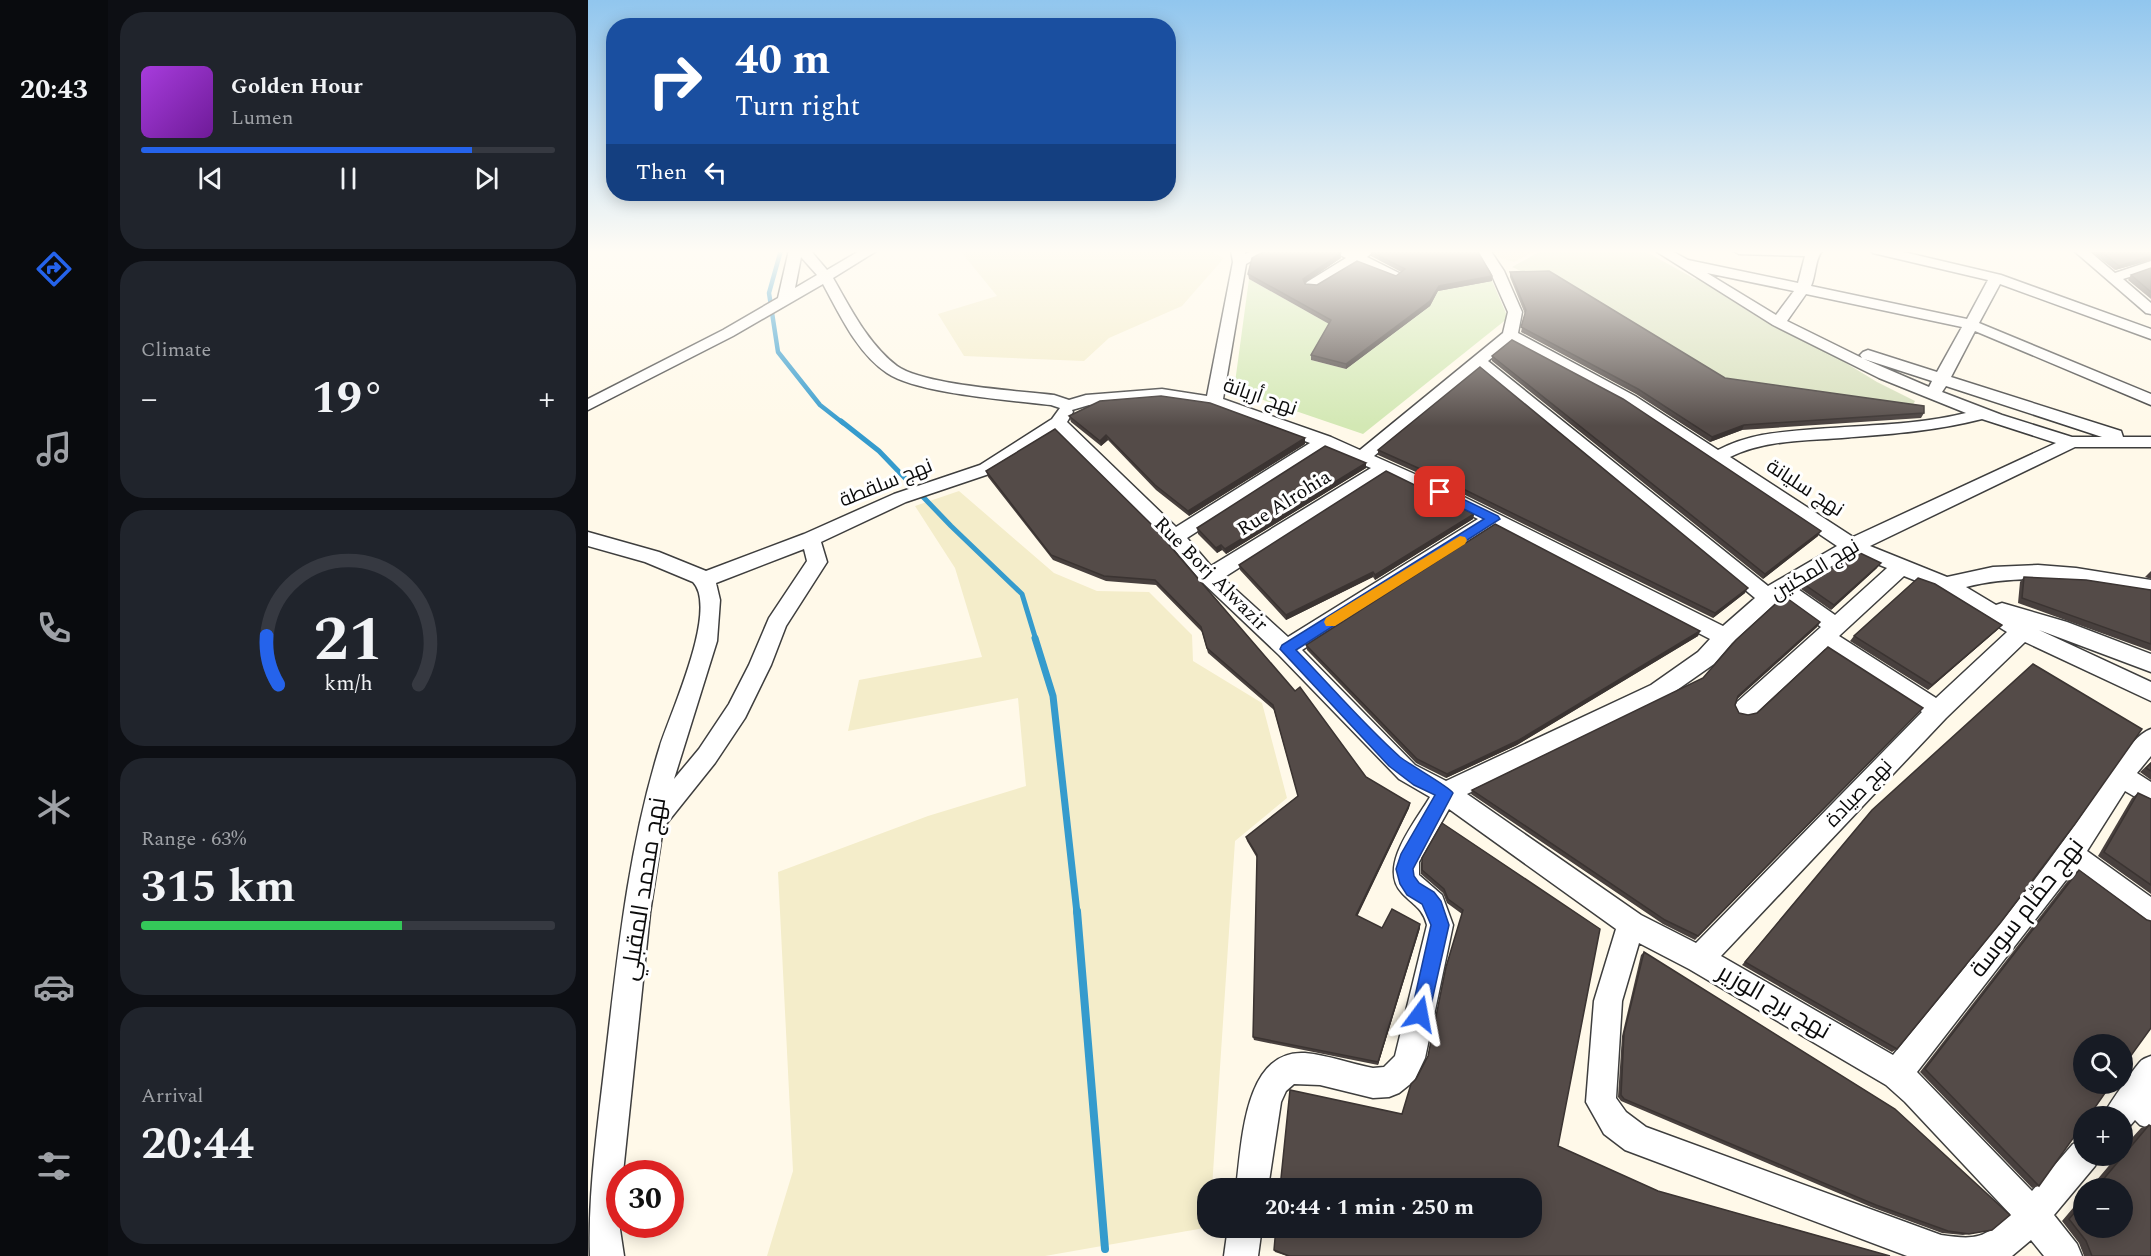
<!DOCTYPE html>
<meta charset="utf-8">
<style>
:root{--surface:#171b24;--page:#20242c;--text:#f1f3f6;--muted:#9ea1a6;--line:#363941;--accent:#2563eb}
body{margin:0;font-family:Spectral,Cairo,serif;background:var(--page);color:var(--text);height:100vh;display:flex;flex-direction:column;font-size:22px;white-space:nowrap}
*{box-sizing:border-box;margin:0}
p{font-size:20px;color:var(--muted)}
.icon{flex:none;width:33px;height:33px;fill:none;stroke:currentColor;stroke-width:2;stroke-linecap:round;stroke-linejoin:round}
.map{position:relative;flex:1;overflow:hidden}
.panel{display:flex;flex-direction:column;gap:12px;padding:12px;background:#0d0f14;width:480px}
.panel>*{flex:none}
.banner{position:absolute;left:18px;top:18px;width:570px;height:183px;border-radius:24px;box-shadow:0 3px 15px #0003;background:#1a4fa0;color:#fff;overflow:hidden}
.fabs{position:absolute;left:1485px;top:1034px;display:grid;gap:12px}
.fabs a{display:grid;place-items:center;width:60px;height:60px;border-radius:50%;background:var(--surface);box-shadow:0 3px 15px #0003;font-size:30px}
.speed{position:absolute;left:18px;top:1160px;display:flex;gap:12px;font-size:30px;font-weight:700;text-align:center}
.speed>*{display:grid;place-content:center;width:78px;height:78px;border-radius:50%;background:var(--surface);box-shadow:0 3px 15px #0003;line-height:1}
.speed .limit{border:9px solid #d22;background:#fff;color:#111}
.pin{position:absolute;display:grid;place-items:center;width:51px;height:51px;color:#fff;margin:-26px;border-radius:12px;box-shadow:0 3px 9px #0006}
.me{position:absolute;width:66px;margin:-33px;rotate:13deg;stroke-linejoin:round;filter:drop-shadow(0 0 4px #0008)}
.turn{display:flex;align-items:center;gap:21px;height:126px;padding:0 30px;font-size:27px}
.turn .icon{width:78px;height:78px;stroke-width:2.5}
.turn b{display:block;font-size:42px;line-height:51px}
.then{display:flex;align-items:center;height:57px;padding:0 30px;background:#0003;gap:12px;font-size:22px}
.big{font-size:45px;font-weight:700;line-height:1.1}
.panel .tile{flex:1;display:flex;flex-direction:column;justify-content:center;gap:9px;min-width:0;padding:0 21px;border-radius:24px;background:var(--page)}
.panel .dial{align-items:center;gap:0}
.dial svg{height:156px;overflow:visible;fill:none;stroke:var(--line);stroke-width:7;stroke-linecap:round;text-anchor:middle}
.dial text{fill:var(--text);stroke:none}
.song{display:flex;align-items:center;gap:18px}
.cover{width:72px;height:72px;border-radius:9px;background:linear-gradient(135deg,hsl(280 70% 55%),hsl(280 70% 35%))}
.played{height:6px;border-radius:3px;background:linear-gradient(90deg,var(--accent) 80%,var(--line) 80%)}
.keys{display:flex;justify-content:space-around;direction:ltr}
.heat{display:flex;justify-content:space-between;align-items:center;font-size:33px;direction:ltr}
.charge{height:9px;border-radius:4px;background:linear-gradient(90deg,#34c759 63%,var(--line) 0)}
.trip{position:absolute;left:609px;top:1178px;width:345px;height:60px;border-radius:24px;background:var(--surface);box-shadow:0 3px 15px #0003;font-weight:700;line-height:60px;text-align:center}
main{display:flex;flex:1;min-height:0}
.menu{display:flex;flex-direction:column;width:108px;justify-content:space-around;align-items:center;background:#090b0e;color:var(--muted)}
.menu .icon{width:42px;height:42px}
.menu .on{color:var(--accent)}
.menu b{font-size:27px;color:var(--text)}
.map>svg:first-child{display:block}
.farmland{fill:#f4edca}
.green{fill:#d3e8b4}
.cemetery{fill:#d6dfbc}
.lines{fill:none;stroke-linecap:round;stroke-linejoin:round}
.stream-far3{stroke:#359bcd;stroke-width:4.5}
.stream-far2{stroke:#359bcd;stroke-width:5}
.stream-far1{stroke:#359bcd;stroke-width:7}
.stream{stroke:#359bcd;stroke-width:8}
.minor-casing{stroke:#3e3e3e;stroke-width:3}
.minor{fill:#fff;fill-rule:evenodd}
.wall{fill:#48403e}
.shaded-wall{fill:#3b3432}
.building{fill:#544b48;stroke:#3b3432;stroke-width:1.5}
.route{fill:#2563eb;stroke:#184099;stroke-width:1.5}
.slow{fill:#f59e0b}
.labels{text-anchor:middle;dominant-baseline:central;stroke-width:6;stroke-linejoin:round;paint-order:stroke}
.street-label{font-size:20px;fill:#0b0b0b;stroke:#fff}
.near-street-label{font-size:24px;fill:#0b0b0b;stroke:#fff}
</style>
<main>
<nav class="menu">
<b>20:43</b>
<svg class="icon on" aria-label="directions" viewBox="0 0 24 24"><path d="M12 3l9 9-9 9-9-9zM9 14v-3h6M13 9l2 2-2 2"/></svg>
<svg class="icon" aria-label="music" viewBox="0 0 24 24"><path d="M9 18V5l10-2v13"/><circle cx="6" cy="18" r="3"/><circle cx="16" cy="16" r="3"/></svg>
<svg class="icon" aria-label="phone" viewBox="0 0 24 24"><path d="M5 4h4l2 5-3 2q2 4 5 5l2-3 5 2v4C11 20 4 13 5 4z"/></svg>
<svg class="icon" aria-label="climate" viewBox="0 0 24 24"><path d="M12 3v18M4 7l16 10M4 17L20 7"/></svg>
<svg class="icon" aria-label="car" viewBox="0 0 24 24"><path d="M5 17H2v-5l4-1 3-4h7l3 4 3 1v5h-3M9 17h6M6 11h13"/><circle cx="7" cy="17" r="2"/><circle cx="17" cy="17" r="2"/></svg>
<svg class="icon" aria-label="filters" viewBox="0 0 24 24"><path d="M4 7h16M4 17h16"/><circle cx="9" cy="7" r="2"/><circle cx="15" cy="17" r="2"/></svg>
</nav>
<section class="panel">
<div class="tile">
<div class="song"><i class="cover"></i><div><b>Golden Hour</b><p>Lumen</p></div></div>
<div class="played"></div>
<div class="keys"><svg class="icon" aria-label="previous" viewBox="0 0 24 24"><path d="M18 5L8 12l10 7zM5 5v14"/></svg><svg class="icon" aria-label="pause" viewBox="0 0 24 24"><path d="M8 5v14M16 5v14"/></svg><svg class="icon" aria-label="next" viewBox="0 0 24 24"><path d="M6 5l10 7-10 7zM19 5v14"/></svg></div>
</div>
<div class="tile"><p>Climate</p>
<div class="heat"><a>−</a><b class="big">19°</b><a>+</a></div>
</div>
<div class="tile dial"><svg viewBox="0 0 100 80">
<path d="M14 69A42 42 0 1 1 86 69"/>
<path d="M14 69A42 42 0 0 1 8 44" stroke="#2563eb"/>
<text x="50" y="56" font-size="32" font-weight="700">21</text>
<text x="50" y="72" font-size="11">km/h</text>
</svg></div>
<div class="tile"><p>Range · 63%</p><b class="big">315 km</b><div class="charge"></div></div>
<div class="tile"><p>Arrival</p><b class="big">20:44</b></div>
</section>
<div class="map">
<svg width="1563" height="1256" viewBox="0 0 1563 1256">
<rect width="100%" height="100%" fill="#fff9e9"/>
<!-- farmland -->
<g class="farmland">
<path d="M379,250H619L636,258L594,306L521,338L496,361L376,356L350,314L409,296L374,253Z"/>
<path d="M884,250H949L926,262Z"/>
<path d="M371,491L466,573L509,591L561,592L604,635L605,661L674,703L699,798L647,841L624,1188H620V1227H622L457,1256H179L205,1171L190,872L340,816L438,786L430,698L260,731L271,680L394,657L367,568L327,506Z"/>
</g>
<!-- green -->
<path class="green" d="M661,279L743,325L723,360L758,369L842,306L850,291L904,281L920,318L775,434L646,390Z"/>
<!-- cemetery -->
<path class="cemetery" d="M955,250H1055L1107,279L1110,278L1171,318L1225,343L1289,382L1327,401L1319,415L1132,390L942,275L924,267Z"/>
<g class="lines">
<!-- stream-far3 -->
<path class="stream-far3" d="M193,250L181,293L190,352L232,405L255,423"/>
<!-- stream-far2 -->
<path class="stream-far2" d="M253,421L291,451L363,526L434,594L448,640"/>
<!-- stream-far1 -->
<path class="stream-far1" d="M447,638L465,696L489,913"/>
<!-- stream -->
<path class="stream" d="M489,911L517,1249"/>
<!-- minor casing -->
<g class="minor-casing">
<g id="minor">
<path d="M201,250H222L239,270L273,250H290L245,278C263,309 280,344 309,366C335,385 431,391 466,395L481,400L498,395L574,389L619,396L645,262L643,250H657V254L666,250H683L658,264L635,399L743,437L772,450L915,333L920,312L902,271L888,250H902L916,271L934,312L930,333L1047,396L1130,450C1163,433 1193,432 1229,429C1278,425 1330,425 1378,413L1291,378L1185,325L1066,250H1082L1100,260L1210,283L1217,256L1151,254L1144,250H1235C1227,257 1228,275 1223,286L1379,319L1400,280L1285,253L1283,250H1307L1413,275L1563,329V339L1412,284L1391,323L1563,394V405L1387,331L1363,377L1533,431L1535,437H1563V447H1487L1282,546L1359,577L1405,567L1450,565L1488,568L1563,580V594C1501,583 1440,571 1378,587L1408,605L1414,603L1479,622L1563,654V672L1451,630L1563,682V701L1437,642L1358,718L1133,956L1305,1055C1374,970 1447,886 1508,794C1520,776 1543,736 1563,729V756L1549,773L1563,782V806L1537,791L1499,851L1563,897V926L1554,922L1485,871L1329,1072L1444,1191L1485,1144L1496,1139V1155H1512L1507,1166L1466,1215L1489,1244L1494,1256H1456L1443,1240L1424,1256H1319L1037,1150L1016,1134L998,1102L1006,1001L1028,929L861,809L831,862V875L854,895L865,925L837,1058L826,1081L811,1093L801,1097L785,1098L732,1085L706,1084L698,1091L693,1102L680,1188H648C654,1145 655,1049 717,1053C740,1055 763,1064 785,1068L796,1067L807,1056L839,925C835,908 825,905 814,893C789,867 828,821 842,797L811,779L691,655L614,582L580,542L469,431L404,473L318,502L233,542L239,562L198,626L183,665L157,718L127,763L75,828L62,913L35,1173H32L30,1216L36,1256H2C0,1195 9,1132 16,1071C29,962 39,852 72,746C82,714 131,609 105,582L57,562L0,546V532L71,552L118,571L216,534L306,494L392,465L464,419L472,408L463,405C423,400 330,394 299,373C269,353 252,315 235,284L145,336L0,410V399L135,330L190,298ZM213,257L229,275L207,288ZM1119,273L1206,291L1188,315ZM1218,294L1374,327L1349,372L1280,350L1275,352L1272,355L1274,358L1199,321ZM923,342L1035,402L1249,546L1180,586L900,361ZM1276,359L1344,381L1341,387ZM891,369L1167,598L1135,626L858,488L786,456ZM1358,386L1514,437H1484L1414,415L1354,392ZM574,399L623,406L722,443L588,527L479,422L485,412L484,410L501,405ZM1394,419L1468,443L1265,537L1142,457C1177,440 1215,441 1254,438C1301,434 1348,431 1394,419ZM737,449L783,468L623,566L599,538ZM798,474L890,519L700,637L635,578ZM906,527L1122,639L1110,652L1063,685L858,781L827,765L714,650ZM216,549L219,561L181,618L161,665L141,704L111,749L86,779L129,641L132,600L128,583ZM1265,554L1299,568L1247,615L1207,587ZM1316,576L1351,590L1419,632L1348,698L1251,636ZM1193,598L1233,627L1149,702L1146,709L1149,716L1157,718L1165,716L1237,649L1334,712L1108,943L1053,915L879,794L1079,697L1126,664L1144,643ZM1051,943L1101,969L1298,1085L1317,1102L1422,1214C1396,1239 1388,1240 1353,1235L1058,1127L1038,1112L1028,1098L1034,1001Z"/>
<path d="M752,250L768,252L787,250L779,257L815,275L808,279L803,278L769,263L729,288H719L717,285L719,282L758,258L752,255Z"/>
<path d="M1485,250H1500L1527,273L1563,261V270L1535,279L1563,303V314L1558,313Z"/>
<path d="M1563,1056V1129L1552,1125L1547,1120L1541,1127L1534,1130V1116H1515C1517,1110 1550,1062 1554,1060C1557,1058 1560,1057 1563,1056Z"/>
<path d="M640,1227H674L670,1256H636Z"/>
</g>
</g>
<!-- minor -->
<use href="#minor" class="minor"/>
</g>
<!-- wall -->
<g class="wall">
<path d="M752,250L751,251L753,253V258L716,283L717,284L729,285L808,276L813,272L783,256V252L904,276V281L850,291L842,306L758,369L723,360V355L741,324L661,279L660,274Z"/>
<path d="M1501,250H1563V260L1527,270Z"/>
<path d="M1563,268V299L1540,280L1543,275Z"/>
<path d="M922,272L1137,378L1336,413L1333,418L1154,430L1122,442L1048,394L933,332L937,314L922,277Z"/>
<path d="M904,356L1230,536L1175,579L904,361Z"/>
<path d="M481,416L717,444L601,516L568,490L520,440L513,446L483,422Z"/>
<path d="M467,429L778,777L822,803L821,808L769,916L794,928H832L790,1065L666,1040L665,1037L669,858L659,841L658,837L710,796L686,710L620,653L614,632L568,585L518,581L465,560L400,477L398,471Z"/>
<path d="M790,450L1157,593L1125,618L859,486L790,455Z"/>
<path d="M778,463V468L638,554L634,550L629,553L610,534L609,528Z"/>
<path d="M886,514L885,519L787,580L785,577L698,620L652,570L651,565Z"/>
<path d="M1289,568L1243,610L1213,589L1216,584Z"/>
<path d="M1563,571V579L1557,577Z"/>
<path d="M1436,577L1563,590V651L1430,603L1432,582Z"/>
<path d="M1232,622L1229,627L1149,699L1147,705L1151,713L1160,715L1335,708L1107,940L1075,924L883,794L884,790Z"/>
<path d="M1409,630L1340,690L1262,641L1266,636Z"/>
<path d="M1112,631L1110,636L929,745L858,778L828,763L719,650L718,645Z"/>
<path d="M1563,762V780L1552,772Z"/>
<path d="M1550,793L1563,799V894L1510,856L1544,798Z"/>
<path d="M1284,810L1309,1049L1304,1052L1154,965Z"/>
<path d="M854,823L970,1146L1070,1191L1302,1256H699L687,1252L686,1250L814,1114L828,1079L840,1056L874,914L859,903L855,893L833,874V863Z"/>
<path d="M1491,870L1559,920L1451,1186L1444,1188L1332,1072L1485,874Z"/>
<path d="M1056,952L1404,1230L1375,1235L1354,1233L1283,1207L1033,1101L1030,1097L1034,1036L1053,955Z"/>
<path d="M1561,1125L1563,1256H1496L1491,1243L1474,1221L1496,1195V1227L1534,1188H1502L1530,1155H1534V1149L1553,1128Z"/>
</g>
<!-- shaded-wall -->
<g class="shaded-wall">
<path d="M753,253V258L715,284V279Z"/>
<path d="M1563,256V260L1527,270L1531,266Z"/>
<path d="M904,276V281L850,291L842,306L758,369V364L851,286Z"/>
<path d="M1156,425L1154,430L1122,442L1124,437Z"/>
<path d="M518,435L520,440L513,446L512,441Z"/>
<path d="M717,438V444L601,516L600,511Z"/>
<path d="M778,463V468L638,554L637,549Z"/>
<path d="M886,514L885,519L787,580V575Z"/>
<path d="M1233,531L1230,536L1175,579L1177,574Z"/>
<path d="M633,545L634,550L629,553L628,548Z"/>
<path d="M1293,563L1289,568L1243,610L1246,605Z"/>
<path d="M785,572V577L698,620V615Z"/>
<path d="M1160,588L1157,593L1125,618L1127,613Z"/>
<path d="M1232,622L1229,627L1148,700L1150,696Z"/>
<path d="M1414,625L1409,630L1340,690L1344,685Z"/>
<path d="M1112,631L1110,636L929,745L858,778L859,774Z"/>
<path d="M822,803L821,808L768,919V915Z"/>
<path d="M832,924V928L790,1065V1062Z"/>
</g>
<!-- building -->
<g class="building">
<path d="M678,250H750L753,253L715,279L717,284L729,285L769,261L808,276L817,269L783,252L785,250H889L904,276L851,286L842,301L758,364L723,355L743,320L660,274L664,258Z"/>
<path d="M1511,250H1563V256L1531,266Z"/>
<path d="M1563,268V292L1543,275Z"/>
<path d="M961,271L1137,378L1336,406V413L1156,425L1124,437L1050,389L933,327L938,310L922,272Z"/>
<path d="M924,340L1035,399L1233,531L1177,574L904,356Z"/>
<path d="M892,367L1160,588L1127,613L859,481L790,450Z"/>
<path d="M573,396L622,403L717,438L600,511L567,485L518,435L512,441L481,416L512,401Z"/>
<path d="M467,429L563,524L707,691L712,687L778,777L822,803L768,915L794,928L804,909L832,924L790,1062L665,1037L669,855L658,837L710,796L685,705L619,648L613,627L567,580L516,576L463,555L398,471Z"/>
<path d="M737,446L778,463L637,549L633,545L628,548L609,528Z"/>
<path d="M798,471L886,514L787,575L785,572L698,615L651,565Z"/>
<path d="M907,524L1112,631L931,740L859,774L829,759L718,645Z"/>
<path d="M1272,553L1293,563L1246,605L1216,584Z"/>
<path d="M1436,577L1498,580L1563,590V644L1434,598Z"/>
<path d="M1330,578L1347,584L1414,625L1344,685L1266,636Z"/>
<path d="M1196,596L1232,622L1150,696L1147,705L1151,713L1160,715L1169,713L1240,647L1335,708L1110,936L1077,920L884,790L1115,678L1148,640Z"/>
<path d="M1445,664L1554,729L1487,824L1413,922L1309,1049L1157,962L1284,810Z"/>
<path d="M1563,763V771L1558,768Z"/>
<path d="M1550,793L1563,799V885L1516,852Z"/>
<path d="M854,823L1012,929L970,1146L1070,1191L1302,1256H701L686,1250L688,1227H944V1188H692L702,1090L814,1114L823,1084L828,1079L840,1056L858,967L875,910L860,899L856,889L834,870V858Z"/>
<path d="M1491,870L1559,920L1563,921V1028L1534,1068V1044H1496V1083H1524L1501,1116H1496V1123L1451,1186L1337,1069Z"/>
<path d="M1056,952L1307,1109L1422,1215L1404,1230L1381,1234L1360,1231L1288,1205L1036,1099L1033,1095L1036,1033Z"/>
<path d="M1561,1125L1563,1126V1256H1504L1498,1241L1481,1219L1496,1202V1227H1534V1188H1508Z"/>
</g>
<!-- sky -->
<linearGradient id="sky" x2="0" y2="1"><stop stop-color="#91c6ee"/><stop offset="0.59" stop-color="#fffcf5"/><stop offset="1" stop-color="#fffcf5" stop-opacity="0"/></linearGradient>
<rect width="1563" height="426" fill="url(#sky)"/>
<!-- route -->
<path class="route" d="M852,488L910,516L912,519L708,650C742,685 775,724 812,757C822,765 862,787 865,793L825,869L826,876L831,883L846,892L853,901L861,925L841,1014L839,1020L832,1023L825,1020L823,1014L843,925L834,904L819,895L812,884L808,869L813,854L847,795L826,785L801,766L692,649L694,645L896,519L848,495L846,492Z"/>
<!-- slow -->
<path class="slow" d="M872,536L877,537L879,540L877,544L747,626H738L736,622L738,618Z"/>
<g class="labels">
<!-- street labels -->
<g class="street-label">
<text transform="translate(672 397) rotate(19)">نهج أريانة</text>
<text transform="translate(298 483) rotate(-22)">نهج سلقطة</text>
<text transform="translate(1217 488) rotate(33)">نهج سليانة</text>
<text transform="translate(696 503) rotate(-32)">Rue Alrohia</text>
<text transform="translate(1227 570) rotate(-31)">نهج المكنين</text>
<text transform="translate(623 574) rotate(45)">Rue Borj Alwazir</text>
<text transform="translate(1271 793) rotate(-46)">نهج صيادة</text>
</g>
<!-- near-street labels -->
<g class="near-street-label">
<text transform="translate(56 889) rotate(-81)">نهج محمد المقبلي</text>
<text transform="translate(1439 908) rotate(-52)">نهج حمّام سوسة</text>
<text transform="translate(1186 1002) rotate(30)">نهج برج الوزير</text>
</g>
</g>
</svg>
<div class="fabs">
<a><svg class="icon" aria-label="search" viewBox="0 0 24 24"><circle cx="10" cy="10" r="6"/><path d="M15 15l6 6"/></svg></a>
<a>+</a>
<a>−</a>
</div>
<div class="speed"><div class="limit">30</div></div>
<div class="pin" style="left:852px;top:492px;background:#d93025"><svg class="icon" aria-label="arrive" viewBox="0 0 24 24"><path d="M6 21V4h12l-3 4 3 4H6"/></svg></div>
<svg class="me" style="left:832px;top:1014px" viewBox="-20 -20 40 40"><path d="M0-17L14 15 0 8-14 15z" fill="#2563eb" stroke="#fff" stroke-width="4"/></svg>
<div class="trip">20:44 · 1 min · 250 m</div>
<div class="banner">
<div class="turn"><svg class="icon" aria-label="right" viewBox="0 0 24 24"><path d="M7 20v-9h11M14 6l5 5-5 5"/></svg><div><b>40 m</b>Turn right</div></div>
<div class="then">Then<svg class="icon" aria-label="left" viewBox="0 0 24 24"><path d="M17 20v-9H6M10 6l-5 5 5 5"/></svg></div>
</div>
</div>
</main>
